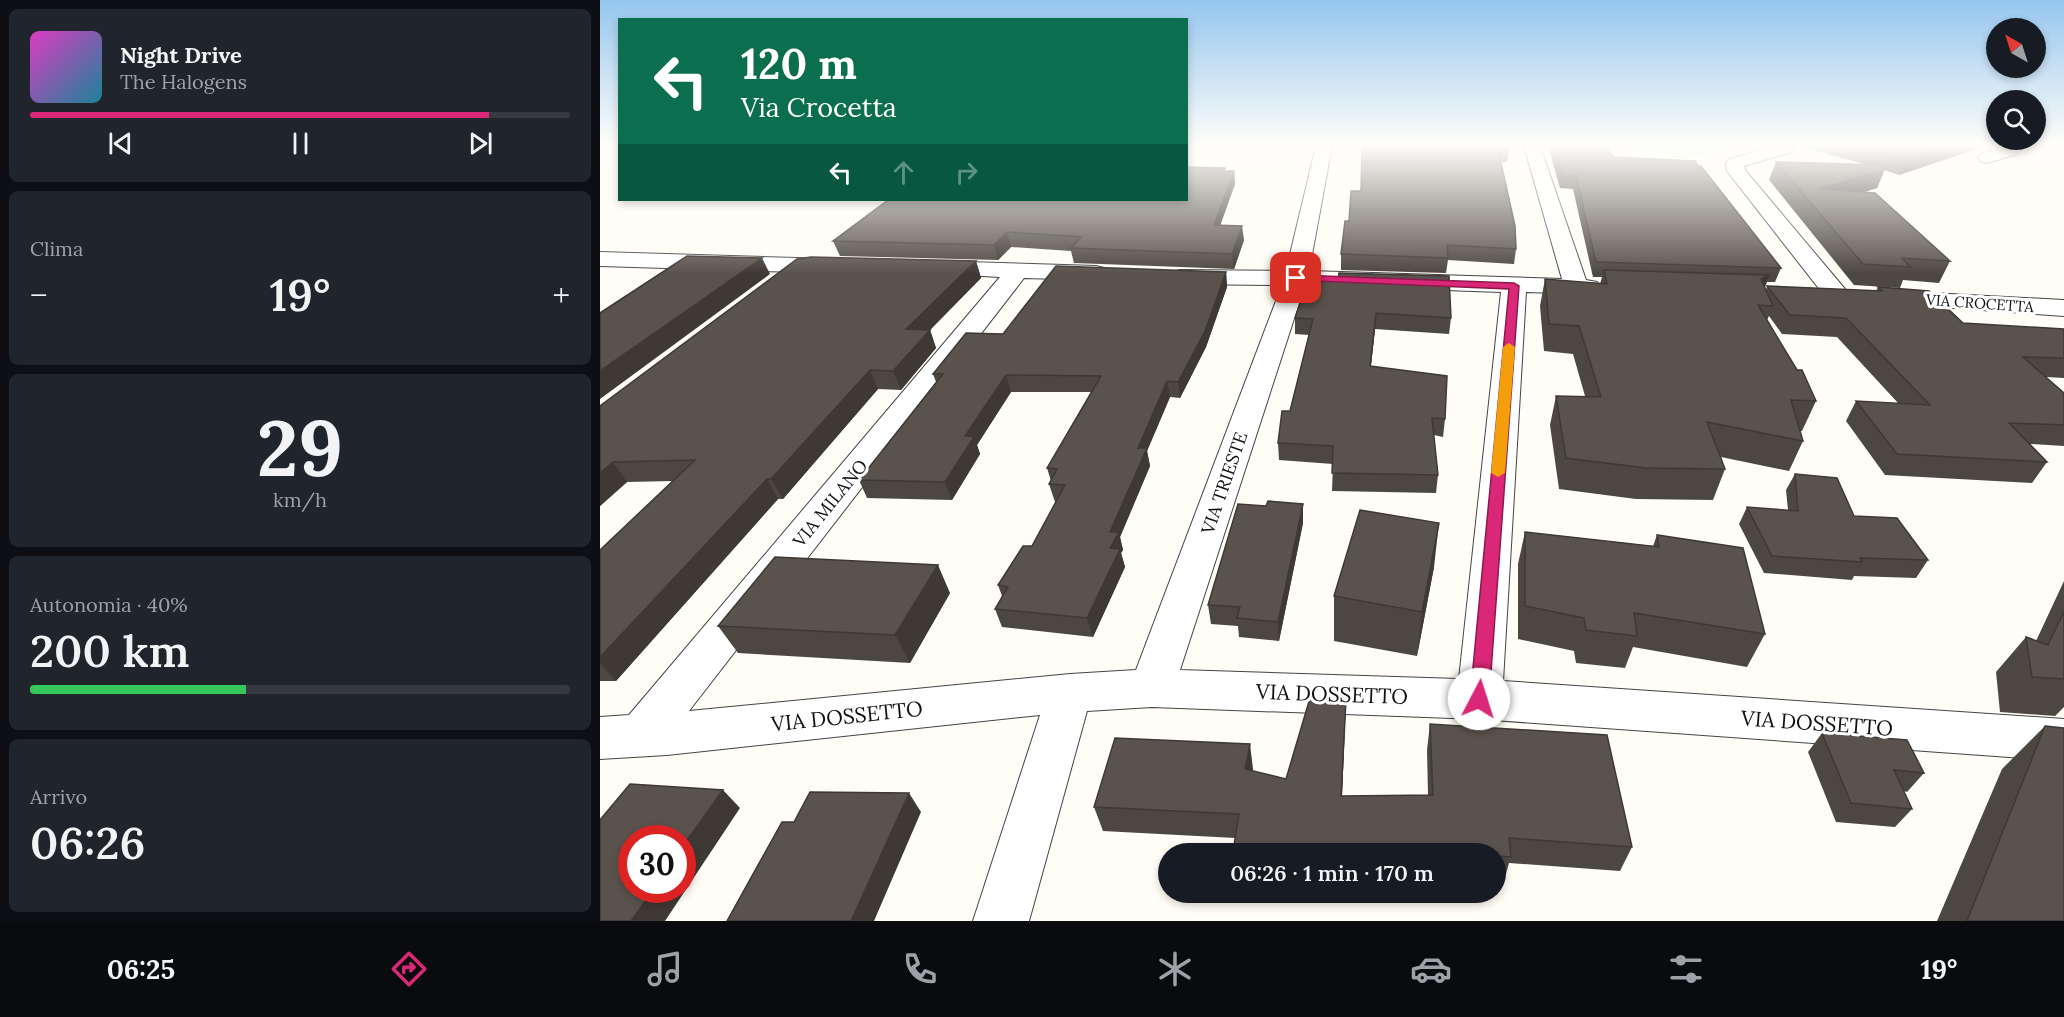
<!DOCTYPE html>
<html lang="it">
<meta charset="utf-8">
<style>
:root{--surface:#171b24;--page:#20242c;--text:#f1f3f6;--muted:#9ea1a6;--line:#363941;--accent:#db2777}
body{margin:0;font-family:Lora,serif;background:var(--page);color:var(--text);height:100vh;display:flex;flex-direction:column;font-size:22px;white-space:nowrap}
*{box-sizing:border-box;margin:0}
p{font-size:20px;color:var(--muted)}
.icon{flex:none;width:33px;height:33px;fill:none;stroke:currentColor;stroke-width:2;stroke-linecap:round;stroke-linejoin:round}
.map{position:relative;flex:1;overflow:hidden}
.panel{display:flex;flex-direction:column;gap:9px;padding:9px;background:#0d0f14;width:600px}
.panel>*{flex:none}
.banner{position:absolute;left:18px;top:18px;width:570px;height:183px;border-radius:0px;box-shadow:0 3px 9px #0003;background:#0b6e4f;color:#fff;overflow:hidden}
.needle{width:39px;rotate:321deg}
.buttons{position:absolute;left:1386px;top:18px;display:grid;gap:12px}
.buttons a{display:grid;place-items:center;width:60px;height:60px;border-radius:50%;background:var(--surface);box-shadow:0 3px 9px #0003;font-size:30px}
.speed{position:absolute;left:18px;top:825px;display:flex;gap:12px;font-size:30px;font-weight:700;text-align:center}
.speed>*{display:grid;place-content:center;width:78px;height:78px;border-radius:50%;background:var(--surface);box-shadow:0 3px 9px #0003;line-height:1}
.speed .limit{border:9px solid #d22;background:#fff;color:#111}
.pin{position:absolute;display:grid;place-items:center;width:51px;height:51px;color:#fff;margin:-26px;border-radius:12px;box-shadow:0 3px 9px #0006}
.me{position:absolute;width:66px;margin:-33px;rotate:5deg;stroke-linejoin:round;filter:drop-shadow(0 0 4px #0008)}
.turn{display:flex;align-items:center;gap:21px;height:126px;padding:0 24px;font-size:27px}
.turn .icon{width:78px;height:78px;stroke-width:2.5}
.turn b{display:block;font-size:42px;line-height:51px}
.lanes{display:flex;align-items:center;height:57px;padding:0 24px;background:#0003;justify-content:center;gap:30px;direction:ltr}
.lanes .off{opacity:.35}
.big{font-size:45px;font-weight:600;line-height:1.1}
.panel .widget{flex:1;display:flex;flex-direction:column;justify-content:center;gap:9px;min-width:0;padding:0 21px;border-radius:9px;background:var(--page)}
.panel .dial{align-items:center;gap:0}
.dial b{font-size:78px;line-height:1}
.song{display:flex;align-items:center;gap:18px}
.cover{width:72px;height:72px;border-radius:9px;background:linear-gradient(135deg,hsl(310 70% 55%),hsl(190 70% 35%))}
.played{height:6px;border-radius:3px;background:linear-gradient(90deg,var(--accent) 85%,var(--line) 85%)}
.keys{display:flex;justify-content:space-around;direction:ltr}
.heat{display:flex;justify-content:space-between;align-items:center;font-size:33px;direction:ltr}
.charge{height:9px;border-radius:4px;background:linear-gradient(90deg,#34c759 40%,var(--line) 0)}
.trip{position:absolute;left:558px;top:843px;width:348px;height:60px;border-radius:30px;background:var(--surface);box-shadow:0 3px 9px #0003;font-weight:600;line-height:60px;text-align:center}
.menu{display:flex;height:96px;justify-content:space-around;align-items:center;background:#090b0e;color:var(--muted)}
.menu .icon{width:42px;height:42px}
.menu .on{color:var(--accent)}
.menu b{font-size:27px;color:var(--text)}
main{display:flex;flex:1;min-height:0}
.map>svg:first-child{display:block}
.green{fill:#d5ebbd}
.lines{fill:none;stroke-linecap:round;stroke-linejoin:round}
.minor-casing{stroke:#444;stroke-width:2}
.minor{fill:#fff;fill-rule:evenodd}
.wall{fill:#4d4742}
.shaded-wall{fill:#3f3936}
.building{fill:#5a524d;stroke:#3f3936;stroke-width:1.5}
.route{fill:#db2777;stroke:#8e194d;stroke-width:1.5}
.slow{fill:#f59e0b}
.labels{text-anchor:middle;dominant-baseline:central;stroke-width:6;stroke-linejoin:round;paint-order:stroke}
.far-street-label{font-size:15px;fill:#111;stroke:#fff}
.street-label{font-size:18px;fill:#111;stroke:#fff}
.near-street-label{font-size:21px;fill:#111;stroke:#fff}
</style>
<main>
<section class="panel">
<div class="widget">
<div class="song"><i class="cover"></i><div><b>Night Drive</b><p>The Halogens</p></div></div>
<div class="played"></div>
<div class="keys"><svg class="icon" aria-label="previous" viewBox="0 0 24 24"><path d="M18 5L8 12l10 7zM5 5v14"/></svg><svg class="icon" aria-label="pause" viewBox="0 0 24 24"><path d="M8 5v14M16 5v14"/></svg><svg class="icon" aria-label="next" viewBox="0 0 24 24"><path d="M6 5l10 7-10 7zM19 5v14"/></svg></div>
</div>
<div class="widget"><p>Clima</p>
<div class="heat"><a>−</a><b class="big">19°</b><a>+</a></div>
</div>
<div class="widget dial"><b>29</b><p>km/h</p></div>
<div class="widget"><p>Autonomia · 40%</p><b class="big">200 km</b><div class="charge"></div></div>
<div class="widget"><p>Arrivo</p><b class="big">06:26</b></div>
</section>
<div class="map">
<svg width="1464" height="921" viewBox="0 0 1464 921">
<rect width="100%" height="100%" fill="#fffdf5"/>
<!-- green -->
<path class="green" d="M1022,146H1142L1081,159Z"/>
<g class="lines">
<!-- minor casing -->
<g class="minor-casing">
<g id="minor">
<path d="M716,146H732L709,271L962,279L924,146H940L986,280L997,282L1000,287L997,292L988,294L926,292L903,681L1464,719V761L879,719L552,707L487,711L429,921H373L440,715L67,755L0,759V717L29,715L400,277L327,273L323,268L327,263L335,261L496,266L504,268L508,273L504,278L496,280L424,278L89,711L470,674L536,670L682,285L580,284L572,282L568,277L572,272L580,270L686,271ZM705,285L901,292L859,679L580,670Z"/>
<path d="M1176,146H1193L1194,148L1192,152L1144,166L1145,170L1245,289L1248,294L1245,299L1236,301L1227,299L1127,171L1126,163L1129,159Z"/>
<path d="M1386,146H1414L1420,150L1417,154L1387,163L1381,162L1378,158L1381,154L1392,151Z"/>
<path d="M0,252L232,259L240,261L244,266L240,271L232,273L0,266Z"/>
<path d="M1294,291L1464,300V316L1285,303L1282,298L1285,293Z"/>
</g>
</g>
<!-- minor -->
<use href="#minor" class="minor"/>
</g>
<!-- wall -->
<g class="wall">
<path d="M762,146L909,150L907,162H901L916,249L914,264L848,260L846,273L741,270V254L749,221L761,191Z"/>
<path d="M948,146H1008L1013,157L1098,166L1181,268L1175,282H1167L1165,287L1166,290L1167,286L1276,291L1278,287L1363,323L1464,329V378L1446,377L1464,393V446L1430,444L1447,462L1432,483L1285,475L1246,421L1256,401L1299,404L1237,337L1182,334L1169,316L1167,320L1216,401L1202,431H1200L1203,441L1189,471L1121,457L1125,469L1113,500L1036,499L959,489L950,425L956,396H985L973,354L944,351L940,306L945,279L1000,284L1002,277H993L973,189L960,188Z"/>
<path d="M1198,146H1385L1299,175L1284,170L1277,188L1262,192L1350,261L1339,283L1303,280L1300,288L1254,285L1169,180L1176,162L1264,164Z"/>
<path d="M625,168V171H634L635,184L620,225L644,240L634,269L474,263L471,251L411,247L398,260L240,256L233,241Z"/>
<path d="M376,261L381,278L330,330L336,348L301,390L278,389L183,499H178L16,681H0V550L73,481L27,482L0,506V406Z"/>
<path d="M626,272L627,287L606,347L580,398L570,397L547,451L550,466L520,537L523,550L521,553L525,567L493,637L402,627L395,609L402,596L398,585L432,546L456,502H455L449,484L451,481L447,468L491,392H411L377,445L380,454L352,500L267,498L259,480L336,382L333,374L403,334Z"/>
<path d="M708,280L851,318L849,334L775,329L771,366L845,419L843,437L834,435L838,475L836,493L732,491L733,464L679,460L678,443L690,411L709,335L695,334V318Z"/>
<path d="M1195,474L1254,516L1328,560L1316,578L1254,576L1252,580L1164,573L1139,524L1147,507L1188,510L1186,490Z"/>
<path d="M703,504V523L679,641L639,637L638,626L611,624L608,605L666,506Z"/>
<path d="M925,532L1053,546L1057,535L1165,634L1147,667L1033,647L1025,668L976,663L974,651L918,639V564Z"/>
<path d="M834,567L817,656L734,641V596Z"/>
<path d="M1464,581V707L1455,716L1400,712L1396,672L1426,637L1436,641Z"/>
<path d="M350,593L310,663L138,653L118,626Z"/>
<path d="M746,699L742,796L828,795L827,750L830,724L1032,847L1020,871L909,863L904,881L896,880V854H636L634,845L635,838L503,831L494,807L653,769V771L686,779Z"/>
<path d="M1445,726L1464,921H1337L1402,769Z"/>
<path d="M1222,733L1324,773L1307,792L1304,791L1312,809L1295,827L1236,822L1208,752Z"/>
</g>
<!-- shaded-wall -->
<g class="shaded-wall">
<path d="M1347,146H1385L1299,175L1307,158Z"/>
<path d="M1285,169L1277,188L1214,208L1221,189Z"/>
<path d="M634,171L635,184L615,240L614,225Z"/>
<path d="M642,226L644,240L634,269L632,254Z"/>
<path d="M407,232L411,247L398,260L394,245Z"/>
<path d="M162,258L170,274L0,399V371Z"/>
<path d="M376,261L381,278L330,330L336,348L301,390L293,371L306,329Z"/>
<path d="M626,272L627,287L606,347L580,398L578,382Z"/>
<path d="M1169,275L1160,301L1161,279Z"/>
<path d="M776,313L775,329L769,383L770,366Z"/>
<path d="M270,370L278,389L183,499L171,479Z"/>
<path d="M406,375L411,392L377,445L380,454L352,500L345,482L365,436Z"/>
<path d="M567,381L570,397L547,451L550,466L520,537L523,550L521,553L525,567L493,637L487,618L510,532L538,448Z"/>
<path d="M13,462L27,482L0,506V473Z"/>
<path d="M167,479L178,499L16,681L0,663V657Z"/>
<path d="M703,504V523L679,641L678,622Z"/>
<path d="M839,523L834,567L817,656L822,612Z"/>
<path d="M338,565L350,593L310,663L295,635Z"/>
<path d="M746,699L745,725L741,821V796Z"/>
<path d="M650,744L653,769L648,795L645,769Z"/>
<path d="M123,790L140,808L65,921H31L53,890H82V847Z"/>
<path d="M309,793L321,812L274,921H251Z"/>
</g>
<!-- building -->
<g class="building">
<path d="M762,146H909V150L898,149L915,226L916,249L847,245L848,258L741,254L745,221H749L751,191H761Z"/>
<path d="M954,146H1008L1013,157L1095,161L1098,166H1101L1181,268L996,262L976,176H963Z"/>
<path d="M1259,146H1347L1307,158Z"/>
<path d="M1176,162L1284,165L1285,169L1221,189L1275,193L1350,261L1302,258L1310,267L1263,264Z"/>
<path d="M586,167L625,168L624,171H634L614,225L642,226L632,254L471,248L481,237L407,232L394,245L233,241L288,200H586Z"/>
<path d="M87,256L162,258L0,371V313Z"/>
<path d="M211,257L376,261L306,329L330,330L293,371L270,370L171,479H167L0,657V550L95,460L13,462L0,473V406L197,259Z"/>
<path d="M456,266L626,272L605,331L578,382L567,381L538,448H547L510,532H519L510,548L520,549L487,618L395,609L408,587L398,585L423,546H432L465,485L449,484L457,469L447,468L501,376L406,375L365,436L374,437L345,482L259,480L343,374H333L366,333L403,334Z"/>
<path d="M1004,270L1169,275L1161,279L1173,306L1158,305L1197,370H1202L1216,401L1191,400L1203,441L1107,422L1125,469L1046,468L966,458L956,396L1001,397L979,326L949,324L945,279L1007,284Z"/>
<path d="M739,273L849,276L851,318L776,313L770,366L847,376L845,419L832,418L838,475L732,473L733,446L678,443L682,411H690L713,319L695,318L708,280L738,281Z"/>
<path d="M1167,286L1282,291L1278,287L1329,291L1363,323L1464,329V358L1423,357L1464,393V425L1409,423L1447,462L1297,454L1256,401L1330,405L1246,318L1190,315Z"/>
<path d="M1195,474L1237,478L1254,516L1297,518L1328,560L1260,558L1262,562L1172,556L1147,507L1198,511Z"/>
<path d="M668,501L703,504L678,622L637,618L640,607L608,605L638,504L666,506Z"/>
<path d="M760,510L839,523L822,612L734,596Z"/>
<path d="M925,532L1059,547L1057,535L1143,548L1165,634L1034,613L1037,636L986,630L984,618L925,606Z"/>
<path d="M175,557L338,565L295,635L118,626Z"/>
<path d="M1464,611V679L1432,677L1426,637L1448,645Z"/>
<path d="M710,698L746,699L741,796L833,795L830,724L1007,735L1032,847L909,838L911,857L896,856V854H864L834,851V848L735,850L634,845L639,814L494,807L515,738L650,744L645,769L686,779Z"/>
<path d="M1445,726L1464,728V921H1367Z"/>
<path d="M1222,733L1307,740L1324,773L1294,770L1312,809L1251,803Z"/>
<path d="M30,784L123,790L82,847V838H32V890H53L31,921H0V820Z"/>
<path d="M210,792L309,793L251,921H127L182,822H194Z"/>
</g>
<!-- sky -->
<linearGradient id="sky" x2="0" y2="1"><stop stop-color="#95c6ee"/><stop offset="0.53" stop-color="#fffefa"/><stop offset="1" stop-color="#fffefa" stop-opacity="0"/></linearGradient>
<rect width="1464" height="274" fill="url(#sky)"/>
<!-- route -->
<path class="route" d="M696,275L914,283L919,286L889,699L886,705L879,707L873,705L870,699L909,289L692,280L691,278Z"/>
<!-- slow -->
<path class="slow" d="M909,343L915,347L905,473L898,477L891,473L903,347Z"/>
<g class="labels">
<!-- far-street labels -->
<g class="far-street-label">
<text transform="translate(1380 303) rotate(4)">VIA CROCETTA</text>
</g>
<!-- street labels -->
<g class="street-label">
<text transform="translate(624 483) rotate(-71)">VIA TRIESTE</text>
<text transform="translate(230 503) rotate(-51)">VIA MILANO</text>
</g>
<!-- near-street labels -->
<g class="near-street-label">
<text transform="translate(732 694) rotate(2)">VIA DOSSETTO</text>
<text transform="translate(247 716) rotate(-6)">VIA DOSSETTO</text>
<text transform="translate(1217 723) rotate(4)">VIA DOSSETTO</text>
</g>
</g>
</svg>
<div class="buttons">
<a><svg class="needle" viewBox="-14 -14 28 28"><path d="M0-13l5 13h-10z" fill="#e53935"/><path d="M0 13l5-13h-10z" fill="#9ea1a6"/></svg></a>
<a><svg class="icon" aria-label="search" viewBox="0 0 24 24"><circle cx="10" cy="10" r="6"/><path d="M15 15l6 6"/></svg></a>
</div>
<div class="speed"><div class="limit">30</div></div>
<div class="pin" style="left:696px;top:278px;background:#d93025"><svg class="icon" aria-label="arrive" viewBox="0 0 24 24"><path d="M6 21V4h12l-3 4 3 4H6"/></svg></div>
<svg class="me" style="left:879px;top:699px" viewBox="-20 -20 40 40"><circle r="19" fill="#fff"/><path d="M0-13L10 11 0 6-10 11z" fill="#db2777"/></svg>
<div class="trip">06:26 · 1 min · 170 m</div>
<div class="banner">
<div class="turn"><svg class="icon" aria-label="left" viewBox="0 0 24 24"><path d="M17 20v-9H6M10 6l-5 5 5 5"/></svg><div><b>120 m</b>Via Crocetta</div></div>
<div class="lanes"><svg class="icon" aria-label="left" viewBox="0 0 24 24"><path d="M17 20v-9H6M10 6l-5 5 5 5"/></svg><svg class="icon off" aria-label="ahead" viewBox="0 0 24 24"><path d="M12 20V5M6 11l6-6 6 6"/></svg><svg class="icon off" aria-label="right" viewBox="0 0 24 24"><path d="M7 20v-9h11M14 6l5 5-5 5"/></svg></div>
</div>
</div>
</main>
<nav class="menu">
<b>06:25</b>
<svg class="icon on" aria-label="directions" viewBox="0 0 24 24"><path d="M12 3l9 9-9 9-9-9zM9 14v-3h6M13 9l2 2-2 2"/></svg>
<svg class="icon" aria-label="music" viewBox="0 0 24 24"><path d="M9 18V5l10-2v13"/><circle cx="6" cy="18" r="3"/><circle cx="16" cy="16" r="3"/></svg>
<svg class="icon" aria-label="phone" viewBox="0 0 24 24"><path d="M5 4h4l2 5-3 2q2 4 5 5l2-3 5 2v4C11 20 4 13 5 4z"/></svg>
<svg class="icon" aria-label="climate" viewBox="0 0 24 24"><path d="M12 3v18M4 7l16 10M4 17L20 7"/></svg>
<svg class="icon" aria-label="car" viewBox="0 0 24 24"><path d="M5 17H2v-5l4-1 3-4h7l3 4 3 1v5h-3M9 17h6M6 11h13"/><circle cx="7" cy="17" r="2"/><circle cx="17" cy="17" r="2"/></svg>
<svg class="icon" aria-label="filters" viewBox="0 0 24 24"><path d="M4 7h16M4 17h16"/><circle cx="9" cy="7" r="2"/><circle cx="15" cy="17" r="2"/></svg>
<b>19°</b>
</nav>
